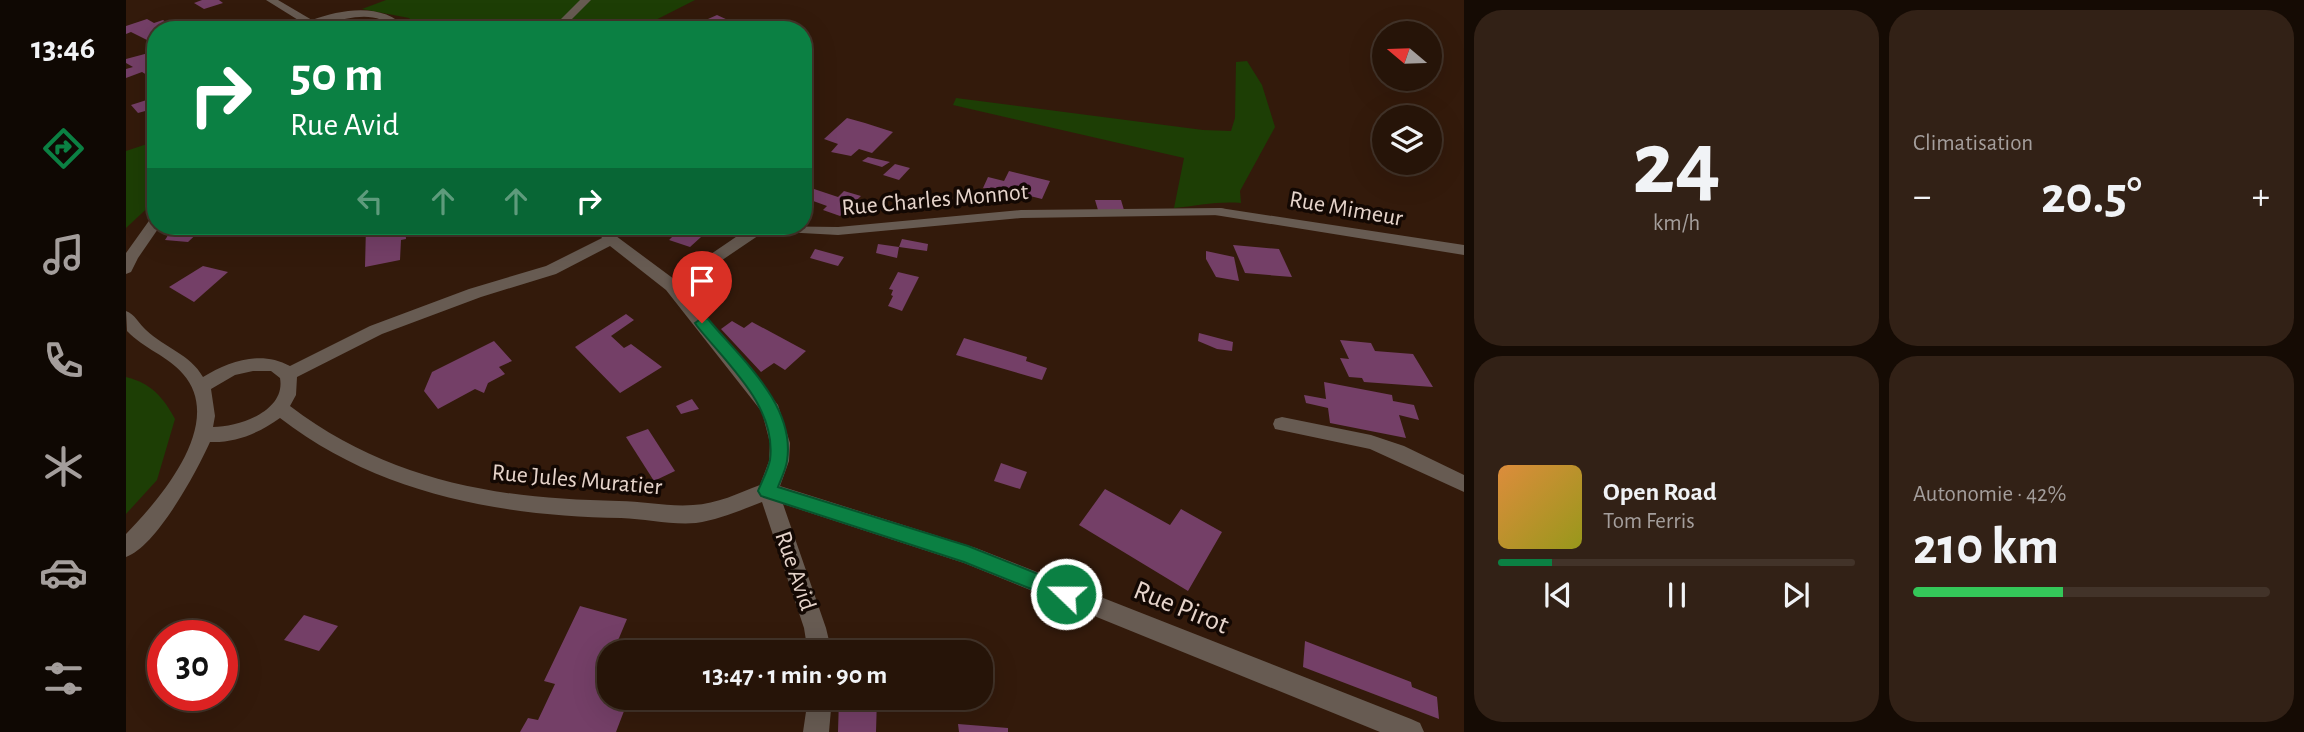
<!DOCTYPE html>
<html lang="fr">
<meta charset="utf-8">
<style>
:root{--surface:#261408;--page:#322116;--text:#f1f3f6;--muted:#a49e9c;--line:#423329;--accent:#0b8043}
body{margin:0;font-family:"Alegreya Sans",sans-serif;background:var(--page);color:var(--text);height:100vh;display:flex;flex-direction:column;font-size:26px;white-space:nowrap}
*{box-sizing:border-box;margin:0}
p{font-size:23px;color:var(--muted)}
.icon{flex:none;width:38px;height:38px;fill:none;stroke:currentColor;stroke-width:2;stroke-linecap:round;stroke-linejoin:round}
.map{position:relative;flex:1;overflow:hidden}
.drawer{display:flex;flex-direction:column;gap:10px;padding:10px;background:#150b04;width:840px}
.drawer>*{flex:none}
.banner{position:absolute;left:21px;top:21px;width:665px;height:214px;border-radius:28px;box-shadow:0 7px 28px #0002,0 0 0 2px var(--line);background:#0b8043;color:#fff;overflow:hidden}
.needle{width:46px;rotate:289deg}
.tools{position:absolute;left:1246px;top:21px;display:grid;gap:14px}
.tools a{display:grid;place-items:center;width:70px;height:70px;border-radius:50%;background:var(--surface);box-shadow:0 7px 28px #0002,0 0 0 2px var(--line);font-size:35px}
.speed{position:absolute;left:21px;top:620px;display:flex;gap:14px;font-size:35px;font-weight:700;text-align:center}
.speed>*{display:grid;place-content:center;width:91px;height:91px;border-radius:50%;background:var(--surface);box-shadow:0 7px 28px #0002,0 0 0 2px var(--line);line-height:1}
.speed .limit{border:10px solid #d22;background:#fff;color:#111}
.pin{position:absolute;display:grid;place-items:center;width:60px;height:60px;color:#fff;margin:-72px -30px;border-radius:50% 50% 50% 0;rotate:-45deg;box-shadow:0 0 7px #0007}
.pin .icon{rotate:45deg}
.me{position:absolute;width:77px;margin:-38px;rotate:292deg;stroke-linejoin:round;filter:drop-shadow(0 0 5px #0008)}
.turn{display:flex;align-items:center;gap:24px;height:147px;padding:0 28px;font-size:32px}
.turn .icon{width:91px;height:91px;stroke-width:2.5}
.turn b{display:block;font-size:49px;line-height:60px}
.lanes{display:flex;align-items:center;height:66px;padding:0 28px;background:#0003;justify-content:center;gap:35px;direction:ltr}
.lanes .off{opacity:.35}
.big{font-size:52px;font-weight:700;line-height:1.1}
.drawer .card{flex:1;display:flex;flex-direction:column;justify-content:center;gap:10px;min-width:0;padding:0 24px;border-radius:28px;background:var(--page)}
.drawer .dial{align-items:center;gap:0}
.dial b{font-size:91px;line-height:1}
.song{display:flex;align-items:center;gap:21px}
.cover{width:84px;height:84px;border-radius:10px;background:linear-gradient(135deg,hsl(30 70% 55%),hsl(60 70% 35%))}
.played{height:7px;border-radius:4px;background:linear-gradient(90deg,var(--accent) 15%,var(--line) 15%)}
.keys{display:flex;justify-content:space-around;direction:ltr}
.heat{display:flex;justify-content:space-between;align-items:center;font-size:38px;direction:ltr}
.charge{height:10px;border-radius:5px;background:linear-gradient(90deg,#34c759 42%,var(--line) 0)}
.drawer .tiles{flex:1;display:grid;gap:10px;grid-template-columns:repeat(2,1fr)}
.trip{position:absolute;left:471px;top:640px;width:396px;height:70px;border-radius:28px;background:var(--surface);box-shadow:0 7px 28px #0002,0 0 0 2px var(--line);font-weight:700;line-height:70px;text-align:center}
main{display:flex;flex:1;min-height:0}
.dock{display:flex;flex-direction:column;width:126px;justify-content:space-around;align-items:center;background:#0f0803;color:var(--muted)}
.dock .icon{width:49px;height:49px}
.dock .on{color:var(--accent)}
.dock b{font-size:32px;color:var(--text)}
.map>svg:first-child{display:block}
.green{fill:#1d3e05}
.building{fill:#743f67}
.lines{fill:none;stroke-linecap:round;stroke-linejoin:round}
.lane{fill:#675b52;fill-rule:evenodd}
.street{fill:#675b52;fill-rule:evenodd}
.route{fill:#0b8043;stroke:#07532c;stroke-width:2}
.labels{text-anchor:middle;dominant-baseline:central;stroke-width:7;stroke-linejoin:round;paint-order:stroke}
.street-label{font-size:24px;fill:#e6d4cb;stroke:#130803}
.near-street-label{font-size:28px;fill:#e6d4cb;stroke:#130803}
</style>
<main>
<nav class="dock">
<b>13:46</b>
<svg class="icon on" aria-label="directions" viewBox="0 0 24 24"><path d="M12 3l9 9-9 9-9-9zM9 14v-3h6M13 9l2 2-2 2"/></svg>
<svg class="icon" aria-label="music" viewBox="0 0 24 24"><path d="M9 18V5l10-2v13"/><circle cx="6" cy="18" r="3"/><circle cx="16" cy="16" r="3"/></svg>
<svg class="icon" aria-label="phone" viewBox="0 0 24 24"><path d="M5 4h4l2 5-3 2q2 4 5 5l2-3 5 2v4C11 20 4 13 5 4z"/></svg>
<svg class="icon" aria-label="climate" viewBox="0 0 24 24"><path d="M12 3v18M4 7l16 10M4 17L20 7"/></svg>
<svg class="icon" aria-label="car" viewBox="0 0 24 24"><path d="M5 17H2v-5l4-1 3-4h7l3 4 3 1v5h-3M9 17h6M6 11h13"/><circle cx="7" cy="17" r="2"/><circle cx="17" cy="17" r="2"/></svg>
<svg class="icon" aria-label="filters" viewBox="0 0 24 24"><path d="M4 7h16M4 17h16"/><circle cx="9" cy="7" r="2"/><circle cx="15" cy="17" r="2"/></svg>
</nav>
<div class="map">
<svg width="1338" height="732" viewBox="0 0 1338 732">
<rect width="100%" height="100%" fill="#331a0b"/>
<!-- green -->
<g class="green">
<path d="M260,0H569L510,30H293L283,18L236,9Z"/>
<path d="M1121,61L1136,85L1149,127L1114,191L1115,203C1091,201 1071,206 1048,208L1058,158L827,105L830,98L1077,130L1105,131L1109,118L1110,62Z"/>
<path d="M30,141V200L0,228V151Z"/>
<path d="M0,377C25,383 37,397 49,419L31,480L0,514Z"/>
</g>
<!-- building -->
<g class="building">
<path d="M76,0H93L97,3L78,9L68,3Z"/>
<path d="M591,15L615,26L606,30H558L551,27L567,20L573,23Z"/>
<path d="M21,19L28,23L37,20L52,30H30V39L23,41L5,32L0,34V26Z"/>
<path d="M30,51V77L26,78L16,72L0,78V69L7,67L0,63V59Z"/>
<path d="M30,97V108L12,113L5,105Z"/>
<path d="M721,118L739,123L767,132L746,153L733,149L725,156L705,152L712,144L698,139Z"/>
<path d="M742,157L764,162L756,167L736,161Z"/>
<path d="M769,164L784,168L773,180L757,175Z"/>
<path d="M883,171L924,181L916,199L904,196L903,199L857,188L862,177L878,181Z"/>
<path d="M688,189L712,197L718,191L735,196L714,216L697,210L701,206L679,198Z"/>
<path d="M969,200H995L998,210H972Z"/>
<path d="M48,226H79L62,242L39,240Z"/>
<path d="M240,226H279L280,239L275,240L274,260L239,267Z"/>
<path d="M547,226H577L585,228L564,247L543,240L552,231L544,228Z"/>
<path d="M776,239L802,244L801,251L773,247Z"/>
<path d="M752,244L773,247L771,258L750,253Z"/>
<path d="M1107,245L1153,249L1166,277L1119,273Z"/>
<path d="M689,249L718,257L712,266L684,258Z"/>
<path d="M1080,251L1108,257L1113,281L1090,277L1080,259Z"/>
<path d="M77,266L102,272L68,302L43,287Z"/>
<path d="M772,272L793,277L776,311L762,306L767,296L765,295L767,290L763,289Z"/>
<path d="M500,314L508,320L485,336L498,348L505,344L536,367L494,393L449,347Z"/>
<path d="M606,321L618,328L626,322L680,351L659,370L648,363L635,372L595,329Z"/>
<path d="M1073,333L1107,342L1106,351L1091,349L1072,341Z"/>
<path d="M838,338L901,357L900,361L921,368L916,380L830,355Z"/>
<path d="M1214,340L1245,343L1249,351L1287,354L1307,387L1238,382L1236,378L1223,377L1214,358L1223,359Z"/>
<path d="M368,341L386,361L373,367L379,374L362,383L358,393L349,389L312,409L298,391L306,372Z"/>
<path d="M1198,382L1266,395L1267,401L1288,405L1293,420L1273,415L1280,438L1204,423L1202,408L1180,403L1178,395L1200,399Z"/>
<path d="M566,399L573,409L555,414L550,406Z"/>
<path d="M522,429L549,471L528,481L500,437Z"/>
<path d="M875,463L901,472L894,489L868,481Z"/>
<path d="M979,489L1044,525L1055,509L1096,532L1062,591L953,525Z"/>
<path d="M454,606L501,619L488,650L495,653H483V698H503L490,732H394L402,718L412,720L429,684L418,681Z"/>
<path d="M178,615L212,626L193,651L158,640Z"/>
<path d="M1179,641L1285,682L1286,687L1311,697L1313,719L1177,667Z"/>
<path d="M713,698H751L750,732H712Z"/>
<path d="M832,724L882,728V732H833Z"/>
</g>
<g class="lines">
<!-- lane -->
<path class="lane" d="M1094,208L1099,209V215L895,218L712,235L639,231L552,290L546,291L538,286L626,226L712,227L895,210Z"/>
<!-- street -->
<g class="street">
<path d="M140,0H152L186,20C217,9 258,2 282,30H271C241,0 200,30 166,30L177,23Z"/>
<path d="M454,0H465L435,30H424Z"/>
<path d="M1094,208L1338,245V255L1089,215V209Z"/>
<path d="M30,217V226H34L12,258L5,272L0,274V253L25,218Z"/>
<path d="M468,226H482L490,236L552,282L652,405L664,443L663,461L654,486L850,548L1285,719L1294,723L1298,732H1254L838,563L657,504L700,628L706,653H682L678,628L636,502C615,510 592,520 570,523C545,525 520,519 495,518C374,516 252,494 154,418C133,433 110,443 84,442C71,471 31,546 0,557V534C34,499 100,423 57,374C42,356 18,349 1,331L0,311C9,314 13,324 20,330C39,348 64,354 77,377C103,361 135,350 164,366L244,326L343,289L420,266L476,238ZM484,246L540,290L636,412L644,443L643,461L634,485C613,493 591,504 567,505C543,507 517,501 493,501C371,499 263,481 164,406L170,395L171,377L256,334L355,297L430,274ZM127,371H145L154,378C160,411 113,427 87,427L89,416L85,389L109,375Z"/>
<path d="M1156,417L1245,435L1278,446L1338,475V492L1244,449L1149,429L1147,424L1149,419Z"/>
<path d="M682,698H706L703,732H677Z"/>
</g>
</g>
<!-- route -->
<path class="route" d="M576,318L582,319C614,358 670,405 661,461C660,469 655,479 652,487L842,546L947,588L950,594L947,601L940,603L838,562L635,496L632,491C636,481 642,470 644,460C651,407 602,365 571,326L569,323Z"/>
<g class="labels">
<!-- street labels -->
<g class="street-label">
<text transform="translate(809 200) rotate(-5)">Rue Charles Monnot</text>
<text transform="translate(1220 209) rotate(10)">Rue Mimeur</text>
<text transform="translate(451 480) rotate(5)">Rue Jules Muratier</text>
<text transform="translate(669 571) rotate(71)">Rue Avid</text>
</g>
<!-- near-street labels -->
<g class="near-street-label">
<text transform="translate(1055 608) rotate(22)">Rue Pirot</text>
</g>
</g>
</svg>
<div class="tools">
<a><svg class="needle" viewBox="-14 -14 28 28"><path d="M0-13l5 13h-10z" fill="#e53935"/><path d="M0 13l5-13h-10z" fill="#a49e9c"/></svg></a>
<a><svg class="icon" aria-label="layers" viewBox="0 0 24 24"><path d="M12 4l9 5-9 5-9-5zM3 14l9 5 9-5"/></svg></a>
</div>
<div class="speed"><div class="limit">30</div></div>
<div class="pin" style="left:576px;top:323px;background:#d93025"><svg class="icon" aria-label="arrive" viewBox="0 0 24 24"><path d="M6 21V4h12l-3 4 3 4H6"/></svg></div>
<svg class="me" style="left:940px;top:594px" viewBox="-20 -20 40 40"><circle r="17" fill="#0b8043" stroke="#fff" stroke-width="3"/><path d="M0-11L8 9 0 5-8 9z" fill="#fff"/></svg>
<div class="trip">13:47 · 1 min · 90 m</div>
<div class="banner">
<div class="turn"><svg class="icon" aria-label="right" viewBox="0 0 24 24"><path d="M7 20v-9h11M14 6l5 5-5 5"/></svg><div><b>50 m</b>Rue Avid</div></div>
<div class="lanes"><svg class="icon off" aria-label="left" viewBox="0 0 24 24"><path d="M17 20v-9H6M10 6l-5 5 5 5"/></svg><svg class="icon off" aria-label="ahead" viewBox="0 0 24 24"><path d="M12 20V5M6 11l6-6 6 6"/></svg><svg class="icon off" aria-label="ahead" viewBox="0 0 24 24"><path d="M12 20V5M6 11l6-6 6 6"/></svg><svg class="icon" aria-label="right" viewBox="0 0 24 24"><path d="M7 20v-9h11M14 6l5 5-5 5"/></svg></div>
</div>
</div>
<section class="drawer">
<div class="tiles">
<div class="card dial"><b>24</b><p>km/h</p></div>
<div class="card"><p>Climatisation</p>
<div class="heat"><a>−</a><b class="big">20.5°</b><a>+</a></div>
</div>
<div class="card">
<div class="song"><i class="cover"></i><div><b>Open Road</b><p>Tom Ferris</p></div></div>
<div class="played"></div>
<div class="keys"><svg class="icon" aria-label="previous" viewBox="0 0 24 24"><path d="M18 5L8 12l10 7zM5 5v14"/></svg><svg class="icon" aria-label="pause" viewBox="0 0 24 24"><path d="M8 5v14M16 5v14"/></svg><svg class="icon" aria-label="next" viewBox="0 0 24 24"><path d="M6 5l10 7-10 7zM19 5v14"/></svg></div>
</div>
<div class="card"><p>Autonomie · 42%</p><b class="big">210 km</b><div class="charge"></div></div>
</div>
</section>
</main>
